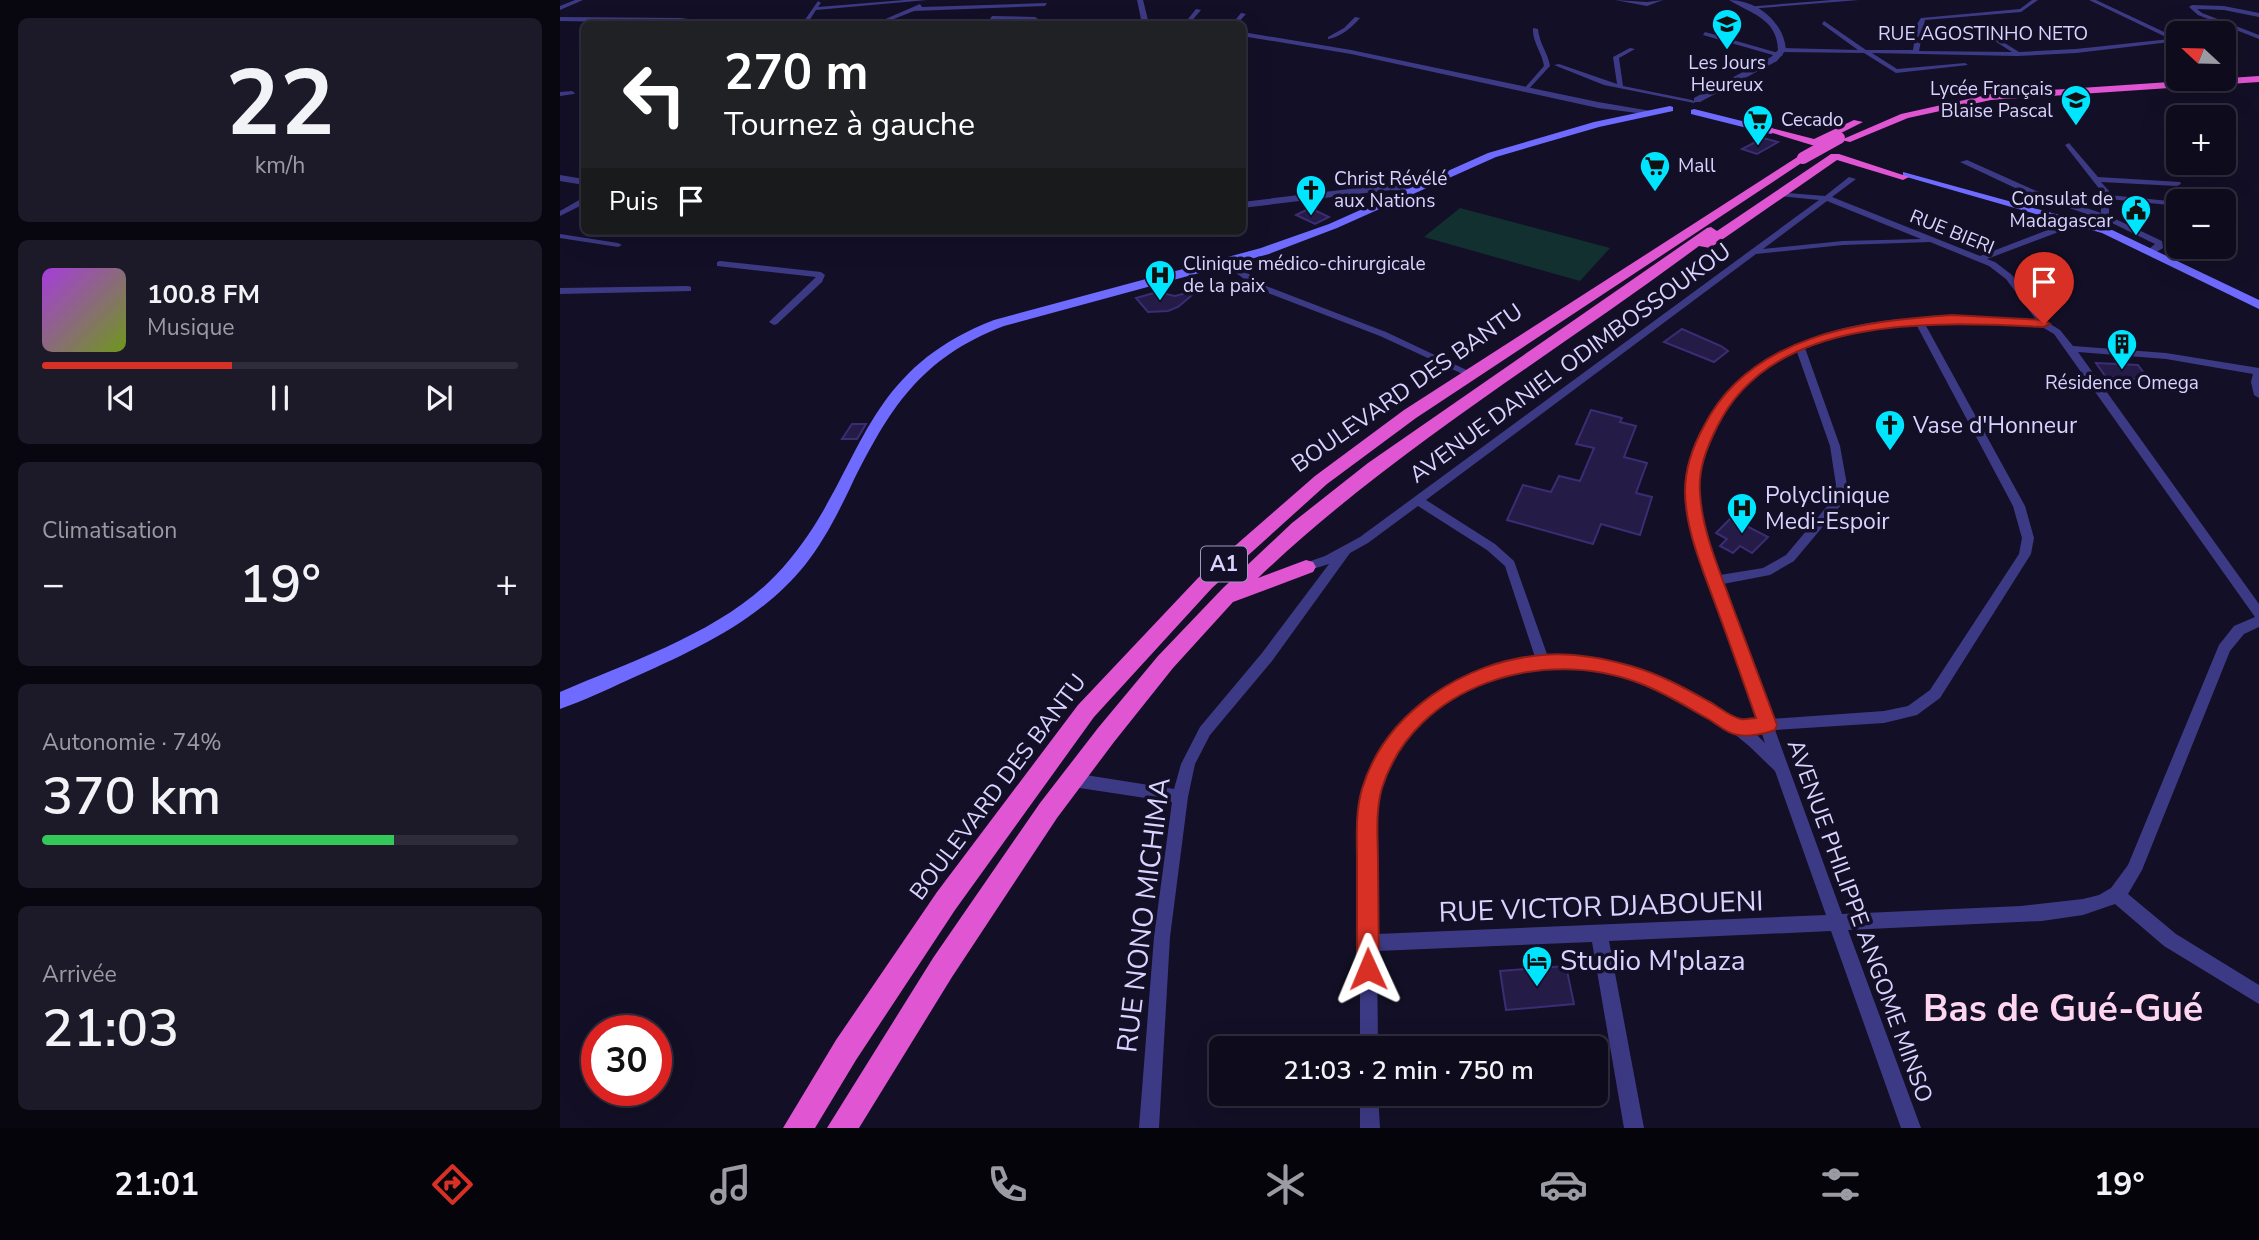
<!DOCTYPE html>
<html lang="fr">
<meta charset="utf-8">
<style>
:root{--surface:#0e0b1c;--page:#1c1929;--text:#f1f3f6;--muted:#9b9ba3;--line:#2e2b3b;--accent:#d93025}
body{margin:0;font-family:"Nunito Sans",sans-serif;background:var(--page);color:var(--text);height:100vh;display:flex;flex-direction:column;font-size:26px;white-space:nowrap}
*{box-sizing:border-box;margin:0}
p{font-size:23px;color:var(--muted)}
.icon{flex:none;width:38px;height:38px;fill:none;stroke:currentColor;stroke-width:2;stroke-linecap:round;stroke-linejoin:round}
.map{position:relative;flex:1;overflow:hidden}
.sheet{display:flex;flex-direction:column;gap:18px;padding:18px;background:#08060f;width:560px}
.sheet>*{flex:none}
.top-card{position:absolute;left:21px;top:21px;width:665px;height:214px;border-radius:10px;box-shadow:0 7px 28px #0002,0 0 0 2px var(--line);background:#202124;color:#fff;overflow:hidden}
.needle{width:46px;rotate:292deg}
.tools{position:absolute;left:1606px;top:21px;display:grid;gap:14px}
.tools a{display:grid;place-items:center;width:70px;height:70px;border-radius:10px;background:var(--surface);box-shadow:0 7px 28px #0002,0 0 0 2px var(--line);font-size:35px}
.speed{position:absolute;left:21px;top:1015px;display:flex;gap:14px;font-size:35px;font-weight:700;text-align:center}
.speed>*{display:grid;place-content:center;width:91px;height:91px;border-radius:50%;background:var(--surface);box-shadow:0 7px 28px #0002,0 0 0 2px var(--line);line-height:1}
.speed .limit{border:10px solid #d22;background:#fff;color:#111}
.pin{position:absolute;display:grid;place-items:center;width:60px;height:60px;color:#fff;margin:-72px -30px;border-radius:50% 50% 50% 0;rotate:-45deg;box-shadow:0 0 7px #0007}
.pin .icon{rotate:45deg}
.me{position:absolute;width:77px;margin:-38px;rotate:359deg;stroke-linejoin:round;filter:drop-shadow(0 0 5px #0008)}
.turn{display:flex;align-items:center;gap:24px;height:147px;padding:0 28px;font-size:32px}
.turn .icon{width:91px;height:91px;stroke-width:2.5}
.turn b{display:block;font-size:49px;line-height:60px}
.then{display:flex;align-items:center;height:66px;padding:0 28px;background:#0003;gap:14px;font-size:26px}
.big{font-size:52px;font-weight:600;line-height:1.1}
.sheet .card{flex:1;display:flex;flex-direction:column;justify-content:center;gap:10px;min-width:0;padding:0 24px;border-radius:10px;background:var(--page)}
.sheet .dial{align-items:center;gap:0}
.dial b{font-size:91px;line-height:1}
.song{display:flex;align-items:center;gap:21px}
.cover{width:84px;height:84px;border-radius:10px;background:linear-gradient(135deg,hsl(280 70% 55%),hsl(80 70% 35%))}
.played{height:7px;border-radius:4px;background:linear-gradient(90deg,var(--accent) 40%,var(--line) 40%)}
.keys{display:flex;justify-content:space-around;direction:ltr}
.heat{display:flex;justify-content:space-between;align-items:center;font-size:38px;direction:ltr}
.charge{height:10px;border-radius:5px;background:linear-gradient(90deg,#34c759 74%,var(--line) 0)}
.trip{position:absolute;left:649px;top:1036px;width:399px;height:70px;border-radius:10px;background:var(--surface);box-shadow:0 7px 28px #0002,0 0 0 2px var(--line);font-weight:600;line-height:70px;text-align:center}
.dock{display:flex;height:112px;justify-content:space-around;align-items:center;background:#06040b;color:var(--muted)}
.dock .icon{width:49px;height:49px}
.dock .on{color:var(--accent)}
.dock b{font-size:32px;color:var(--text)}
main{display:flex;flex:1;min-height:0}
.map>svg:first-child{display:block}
.green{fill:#12302f}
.building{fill:#241b47;stroke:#3b2d73;stroke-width:2}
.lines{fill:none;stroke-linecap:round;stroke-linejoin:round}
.minor{fill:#3d3a85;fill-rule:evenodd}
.tertiary{fill:#3d3a85;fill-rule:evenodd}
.secondary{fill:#6f6bff;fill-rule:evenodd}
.trunk{fill:#e055d1;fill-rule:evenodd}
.trunk-bridge{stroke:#e055d1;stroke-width:12}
.route{fill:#d93025;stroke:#8d1f18;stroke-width:2}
.labels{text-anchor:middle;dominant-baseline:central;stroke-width:7;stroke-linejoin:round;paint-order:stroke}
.far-street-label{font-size:19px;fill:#d9d4ff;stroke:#130f26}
.far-poi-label{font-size:19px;fill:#d9d4ff;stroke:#130f26;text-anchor:start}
.shield{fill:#130f26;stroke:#9e99be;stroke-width:2}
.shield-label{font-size:21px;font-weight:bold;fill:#d9d4ff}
.street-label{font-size:23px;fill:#d9d4ff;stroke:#130f26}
.poi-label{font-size:23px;fill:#d9d4ff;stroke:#130f26;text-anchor:start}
.near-street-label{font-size:28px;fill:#d9d4ff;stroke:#130f26}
.near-poi-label{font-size:28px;fill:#d9d4ff;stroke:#130f26;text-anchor:start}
.near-district-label{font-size:37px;font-weight:bold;fill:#ffd6f0;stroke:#130f26}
</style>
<main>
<section class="sheet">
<div class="card dial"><b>22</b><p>km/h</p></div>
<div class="card">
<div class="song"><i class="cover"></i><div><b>100.8 FM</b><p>Musique</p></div></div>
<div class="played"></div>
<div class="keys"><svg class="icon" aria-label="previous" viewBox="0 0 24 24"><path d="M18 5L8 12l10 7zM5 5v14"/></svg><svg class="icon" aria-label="pause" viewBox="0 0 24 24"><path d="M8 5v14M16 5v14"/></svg><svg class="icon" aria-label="next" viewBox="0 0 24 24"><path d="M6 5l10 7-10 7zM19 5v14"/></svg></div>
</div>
<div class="card"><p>Climatisation</p>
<div class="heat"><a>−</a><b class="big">19°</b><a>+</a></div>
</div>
<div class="card"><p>Autonomie · 74%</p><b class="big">370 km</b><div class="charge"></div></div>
<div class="card"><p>Arrivée</p><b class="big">21:03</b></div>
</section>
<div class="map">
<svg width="1699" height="1128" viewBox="0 0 1699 1128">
<rect width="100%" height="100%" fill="#130f26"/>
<!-- green -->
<path class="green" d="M900,208L1050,248L1020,281L864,237Z"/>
<!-- building -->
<g class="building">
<path d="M1203,138L1218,142L1197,154L1182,149Z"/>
<path d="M750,208L769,217L755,224L736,215Z"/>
<path d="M638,290L618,307L608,311L588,312L576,298L597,292L615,296Z"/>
<path d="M1122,329L1161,346L1168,351L1154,362L1104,342Z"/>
<path d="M1536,363L1578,365L1589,380L1546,377Z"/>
<path d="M1031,410L1062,418L1060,422L1076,426L1064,457L1087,463L1076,493L1092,497L1080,535L1041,524L1033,544L947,520L963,485L991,492L999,476L1020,481L1034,448L1016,444Z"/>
<path d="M292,424H306L297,439H282Z"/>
<path d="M1171,518L1208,537L1192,553L1180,546L1173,553L1160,546L1167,539L1156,533Z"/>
<path d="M1006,966L1014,1004L946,1010L940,971Z"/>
</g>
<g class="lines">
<!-- minor -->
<g class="minor">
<path d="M15,0H23L0,10V6Z"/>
<path d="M345,0H367L256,10L247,24H242L258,1L261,3L258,7Z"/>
<path d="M1055,0L1087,2L1103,0L1087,6Z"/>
<path d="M1272,0H1299L1188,9L1185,7Z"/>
<path d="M1472,0H1478L1461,12L1365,20L1359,51L1452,52L1419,31L1421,28L1459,52L1516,49L1610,39L1529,0H1536L1619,39V41L1516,53L1457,56L1312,53L1337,69L1405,63L1408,65L1336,73L1304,53L1222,52L1219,50L1222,48L1298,50L1262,24L1264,21L1306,50H1353L1357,24L1361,18L1460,9Z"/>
<path d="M487,3L485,6L354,11L321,24H314L360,4L362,7Z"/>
<path d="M1632,5L1664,6L1699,13V17L1664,10L1637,9L1642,13L1699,35V39L1638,15L1629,7Z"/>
<path d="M636,9L641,10L629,24H624Z"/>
<path d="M681,13L686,14L677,24H672Z"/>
<path d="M432,16L475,17L478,19L475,21L430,19Z"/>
<path d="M0,17L120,18L170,24L0,21Z"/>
<path d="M795,17L800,18C791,28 781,37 768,39V37L784,28Z"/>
<path d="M973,28L978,29C979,43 988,53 990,66L966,92L963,90L984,66C982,52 972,42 973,28Z"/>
<path d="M1145,32L1222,54L1223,55L1220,57L1143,35Z"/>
<path d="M1070,48L1075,49L1059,58L1063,86L1132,100L1135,102L1134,103L1044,85L994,65L999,64L1057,84L1053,57Z"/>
<path d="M12,91L15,93L14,94L0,96V92Z"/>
<path d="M1509,143L1538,177L1620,182L1621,184L1617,186L1541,182L1549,191V195L1619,202V206L1549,199V216L1602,241L1603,248L1595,253H1589V249L1595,244L1550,222L1468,194L1400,162L1407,160L1474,190L1541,213V191L1505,145Z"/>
<path d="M1289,177L1296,179L1272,197L1420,256L1514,220H1520V224L1427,259L1435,262L1452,275L1487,322L1500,330L1513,346L1606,353L1699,368V398L1694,395L1691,382L1693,374L1606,359L1518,352L1699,604V627L1684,634L1670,651L1582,870L1568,894L1616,934L1699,985V1004L1604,946L1555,904L1523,915L1482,921L1288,930L1361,1128H1341L1271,931L1049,941L1084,1128H1064L1032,942L817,951L818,1048H800V802C825,722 891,667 975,657L945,566L927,550L858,506L808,543L790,553L712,661L650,735L635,764L628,797L610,937L599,1128H579L594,937L612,802L513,787L508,785L506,780L508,775L513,773L614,789L621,764L640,727L702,653L769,564L746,571L742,570L740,567L742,564L765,556L800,537L1259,200L1219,196H1216V192L1265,196ZM1267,201L1361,239L1283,241L1203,249ZM1370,242L1429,266L1446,279L1477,321C1380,314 1266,309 1186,376C1181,380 1175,385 1170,390C1165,396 1160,405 1155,412C1137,439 1125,468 1128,502C1130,528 1141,554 1149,579L1148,581L1151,585L1197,720L1180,721L1115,686L1076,670L1041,661L1006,656L988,657L954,561L935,544L866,500L1196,254L1283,245ZM1392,323L1482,327L1494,334L1695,617L1674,626L1659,645L1568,865L1551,888L1539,895L1523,899L1461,906L1282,914L1215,730L1324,723L1357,715L1380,698L1471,554L1474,538L1465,506L1365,324ZM1356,324L1453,506L1462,538L1459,554L1370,690L1348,706L1324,711L1211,719L1163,584L1210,575L1234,561L1286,499L1287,485L1280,446L1245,348L1296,331ZM1237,352L1270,446L1276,485L1274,498L1226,555L1203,568L1160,575C1152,551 1141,528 1139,502C1135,448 1168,393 1212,364C1220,359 1229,356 1237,352ZM1006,667L1041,671L1073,680L1105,694L1166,727L1189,746L1215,771L1266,915L817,934C817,904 816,874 816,843C816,830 814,814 816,801C827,741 884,695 938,676C960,668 983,668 1006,667ZM1201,731L1205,743L1194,732Z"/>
<path d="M21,199H24V204L0,216V211Z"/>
<path d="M1664,206H1673L1677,208L1673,210H1664Z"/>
<path d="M0,234L58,243L62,245L58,247L0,238Z"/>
<path d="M663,260H669L706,286L826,332L915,374L913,376H907L820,336L700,290L663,264Z"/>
<path d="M160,261L261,272L265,275L262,282L217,324L214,325L209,322L211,320L256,277L157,266V262Z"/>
<path d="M128,286L131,287V291L0,294V288Z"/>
<path d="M800,1094H818L820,1128H800Z"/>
</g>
<!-- tertiary -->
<g class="tertiary">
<path d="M577,0H583L589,24H582Z"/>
<path d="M1169,0C1197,0 1224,22 1226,50L1217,61L1140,102H1134V98L1211,57L1218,50C1217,18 1191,14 1169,0Z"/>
<path d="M682,32L791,50L1038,102L1097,112L1093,115L1038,108L791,54L682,36Z"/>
<path d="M0,175L24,179V185L0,181Z"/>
<path d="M831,184L856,186L861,189L856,192L831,190L682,208V202Z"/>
</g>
<!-- secondary -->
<g class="secondary">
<path d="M1110,106L1113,107V111L1039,127L936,157L777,228L709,254L444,326C360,358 329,409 291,486C278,513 264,541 245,565C200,621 133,651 68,680C46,690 23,701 0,709V692C70,662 161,632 215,576C305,482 291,375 434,320L701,248L769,224L928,153L1034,122Z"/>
<path d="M1134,109L1214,129L1216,131L1211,134L1131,114V110Z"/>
<path d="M1343,172L1550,229L1699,300V309L1542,233L1343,176Z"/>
</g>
<!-- trunk -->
<g class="trunk">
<path d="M1699,76V82L1431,100L1348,118L1290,142L1281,140L1341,114L1431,94Z"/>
<path d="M1294,120L1303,122L1255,146L1206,131L1211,128L1254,139Z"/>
<path d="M1271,154H1279L1349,177L1343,180L1277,160L1150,248L1139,246C991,356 832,450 698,578L746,560L753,562L756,567L753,572L673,602L613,668L554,742L497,818L392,977L299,1128H267L373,958L480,803L538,728L598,656L663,588L732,523L808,463L1147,228L1151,227L1157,231Z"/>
<path d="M1239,156L1249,158L856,418L767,484L652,588L534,717L395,910L296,1060L255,1128H223L276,1040L377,892L518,705L638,578L755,476L844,410Z"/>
</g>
<!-- trunk-bridge -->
<path class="trunk-bridge" d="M1243,158L1279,138"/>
</g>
<!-- route -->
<path class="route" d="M1392,315L1484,320L1490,324L1484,327C1377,322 1213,312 1157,427C1147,447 1138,469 1140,493C1142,531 1159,569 1172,605C1187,645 1202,685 1217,725L1215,730C1205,734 1188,737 1178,735C1168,734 1158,725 1150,720C1127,707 1104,692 1079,683C984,646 855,684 822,788C815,812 818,839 818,863C818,898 819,934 819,969L816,977L808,981L800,977L797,969C797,934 797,899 797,863C797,839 795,813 802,789C825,712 905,661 982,655C1012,652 1043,658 1071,666C1099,674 1123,687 1148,701C1158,706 1170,717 1181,719C1185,720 1192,718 1196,718C1182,678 1168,638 1153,598C1141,565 1125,527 1125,491C1125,468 1133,446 1144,426C1190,335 1301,321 1392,315Z"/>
<!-- icons -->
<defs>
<g id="school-pin" transform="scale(1.575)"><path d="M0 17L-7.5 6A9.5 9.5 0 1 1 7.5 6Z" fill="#00e5ff" stroke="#130f26"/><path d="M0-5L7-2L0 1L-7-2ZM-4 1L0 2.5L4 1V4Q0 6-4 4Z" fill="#111"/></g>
<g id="supermarket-pin" transform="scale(1.575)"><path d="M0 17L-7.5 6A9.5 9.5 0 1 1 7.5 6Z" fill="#00e5ff" stroke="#130f26"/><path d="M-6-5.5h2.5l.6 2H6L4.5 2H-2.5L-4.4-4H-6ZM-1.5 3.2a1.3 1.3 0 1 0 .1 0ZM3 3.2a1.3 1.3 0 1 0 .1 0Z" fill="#111"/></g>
<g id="church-pin" transform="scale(1.575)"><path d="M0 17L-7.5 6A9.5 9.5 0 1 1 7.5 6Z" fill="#00e5ff" stroke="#130f26"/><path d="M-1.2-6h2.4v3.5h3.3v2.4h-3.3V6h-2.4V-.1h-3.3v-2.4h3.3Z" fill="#111"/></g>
<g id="civic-pin" transform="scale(1.575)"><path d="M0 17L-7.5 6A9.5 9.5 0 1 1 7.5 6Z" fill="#00e5ff" stroke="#130f26"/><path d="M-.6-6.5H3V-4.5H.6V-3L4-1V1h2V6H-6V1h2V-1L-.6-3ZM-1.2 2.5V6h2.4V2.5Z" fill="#111"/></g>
<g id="hospital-pin" transform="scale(1.575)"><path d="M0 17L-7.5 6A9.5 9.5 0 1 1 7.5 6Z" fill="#00e5ff" stroke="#130f26"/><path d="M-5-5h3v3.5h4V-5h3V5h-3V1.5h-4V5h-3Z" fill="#111"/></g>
<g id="building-pin" transform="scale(1.575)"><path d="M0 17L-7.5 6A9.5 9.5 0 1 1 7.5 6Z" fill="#00e5ff" stroke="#130f26"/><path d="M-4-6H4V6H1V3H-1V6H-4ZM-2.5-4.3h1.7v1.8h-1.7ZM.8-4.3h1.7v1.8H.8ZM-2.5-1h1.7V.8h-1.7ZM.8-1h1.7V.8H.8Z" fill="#111"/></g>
<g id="hotel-pin" transform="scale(1.575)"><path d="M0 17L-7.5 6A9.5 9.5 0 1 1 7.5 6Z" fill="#00e5ff" stroke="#130f26"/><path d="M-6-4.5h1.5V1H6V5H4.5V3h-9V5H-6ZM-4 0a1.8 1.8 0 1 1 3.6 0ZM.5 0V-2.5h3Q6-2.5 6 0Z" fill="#111"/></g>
</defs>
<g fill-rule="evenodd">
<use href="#school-pin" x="1167" y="24"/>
<use href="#school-pin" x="1516" y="100"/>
<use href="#supermarket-pin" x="1198" y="120"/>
<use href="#supermarket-pin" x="1095" y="166"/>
<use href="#church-pin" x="751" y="190"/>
<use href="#civic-pin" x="1576" y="210"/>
<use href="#hospital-pin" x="600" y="275"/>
<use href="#building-pin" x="1562" y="344"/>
<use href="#church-pin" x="1330" y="425"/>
<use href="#hospital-pin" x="1182" y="508"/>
<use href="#hotel-pin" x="977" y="961"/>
</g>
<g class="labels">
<!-- far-street labels -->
<g class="far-street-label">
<text x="1423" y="34">RUE AGOSTINHO NETO</text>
<text transform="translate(1392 232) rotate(22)">RUE BIERI</text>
</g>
<!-- far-poi labels -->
<g class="far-poi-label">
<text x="1167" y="63" text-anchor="middle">Les Jours<tspan x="1167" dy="22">Heureux</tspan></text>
<text x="1493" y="89" text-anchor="end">Lycée Français<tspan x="1493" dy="22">Blaise Pascal</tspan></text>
<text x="1221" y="120">Cecado</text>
<text x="1118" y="166">Mall</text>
<text x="774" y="179">Christ Révélé<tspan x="774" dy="22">aux Nations</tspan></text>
<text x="1553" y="199" text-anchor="end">Consulat de<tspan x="1553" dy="22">Madagascar</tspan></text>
<text x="623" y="264">Clinique médico-chirurgicale<tspan x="623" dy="22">de la paix</tspan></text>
<text x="1562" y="383" text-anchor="middle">Résidence Omega</text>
</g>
<!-- shield labels -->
<rect class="shield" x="641" y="546.5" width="46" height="35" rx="5"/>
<g class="shield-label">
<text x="664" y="564">A1</text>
</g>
<!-- street labels -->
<g class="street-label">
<text transform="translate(1010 363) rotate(-36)">AVENUE DANIEL ODIMBOSSOUKOU</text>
<text transform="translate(847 388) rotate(-35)">BOULEVARD DES BANTU</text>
<text transform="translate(438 787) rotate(-53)">BOULEVARD DES BANTU</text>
<text transform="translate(1300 921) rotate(70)">AVENUE PHILIPPE ANGOME MINSO</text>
</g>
<!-- poi labels -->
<g class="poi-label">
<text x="1353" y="425">Vase d'Honneur</text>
<text x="1205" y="495">Polyclinique<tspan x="1205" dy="26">Medi-Espoir</tspan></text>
</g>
<!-- near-street labels -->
<g class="near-street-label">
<text transform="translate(1041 907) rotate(-2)">RUE VICTOR DJABOUENI</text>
<text transform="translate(584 915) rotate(-83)">RUE NONO MICHIMA</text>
</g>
<!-- near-poi labels -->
<g class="near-poi-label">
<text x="1000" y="961">Studio M'plaza</text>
</g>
<!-- near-district labels -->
<g class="near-district-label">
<text x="1503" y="1009">Bas de Gué-Gué</text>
</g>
</g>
</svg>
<div class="tools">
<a><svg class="needle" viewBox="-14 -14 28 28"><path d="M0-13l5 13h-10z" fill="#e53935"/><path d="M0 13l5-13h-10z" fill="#9b9ba3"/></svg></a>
<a>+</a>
<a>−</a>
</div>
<div class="speed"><div class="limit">30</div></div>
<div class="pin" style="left:1484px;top:324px;background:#d93025"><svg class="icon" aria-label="arrive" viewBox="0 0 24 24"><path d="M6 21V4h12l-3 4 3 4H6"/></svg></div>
<svg class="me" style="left:808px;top:969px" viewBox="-20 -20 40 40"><path d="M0-17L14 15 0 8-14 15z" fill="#d93025" stroke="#fff" stroke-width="4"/></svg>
<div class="trip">21:03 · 2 min · 750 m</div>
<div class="top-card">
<div class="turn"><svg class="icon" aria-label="left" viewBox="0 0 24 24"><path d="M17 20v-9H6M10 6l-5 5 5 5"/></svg><div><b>270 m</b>Tournez à gauche</div></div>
<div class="then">Puis<svg class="icon" aria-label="arrive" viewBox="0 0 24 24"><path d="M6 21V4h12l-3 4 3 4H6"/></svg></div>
</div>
</div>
</main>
<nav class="dock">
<b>21:01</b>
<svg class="icon on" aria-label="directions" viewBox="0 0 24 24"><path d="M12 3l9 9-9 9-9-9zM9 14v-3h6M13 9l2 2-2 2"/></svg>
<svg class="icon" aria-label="music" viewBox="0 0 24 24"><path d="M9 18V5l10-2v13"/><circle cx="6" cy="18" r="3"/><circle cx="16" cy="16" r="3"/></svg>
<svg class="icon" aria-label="phone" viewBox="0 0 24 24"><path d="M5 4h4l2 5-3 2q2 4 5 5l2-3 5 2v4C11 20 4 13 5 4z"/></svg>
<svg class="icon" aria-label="climate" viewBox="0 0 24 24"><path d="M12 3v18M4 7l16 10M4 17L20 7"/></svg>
<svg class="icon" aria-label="car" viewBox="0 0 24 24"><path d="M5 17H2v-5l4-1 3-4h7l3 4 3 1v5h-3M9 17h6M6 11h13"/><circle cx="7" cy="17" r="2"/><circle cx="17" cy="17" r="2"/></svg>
<svg class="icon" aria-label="filters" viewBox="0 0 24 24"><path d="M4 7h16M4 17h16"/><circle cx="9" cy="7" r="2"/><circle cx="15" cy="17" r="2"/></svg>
<b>19°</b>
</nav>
